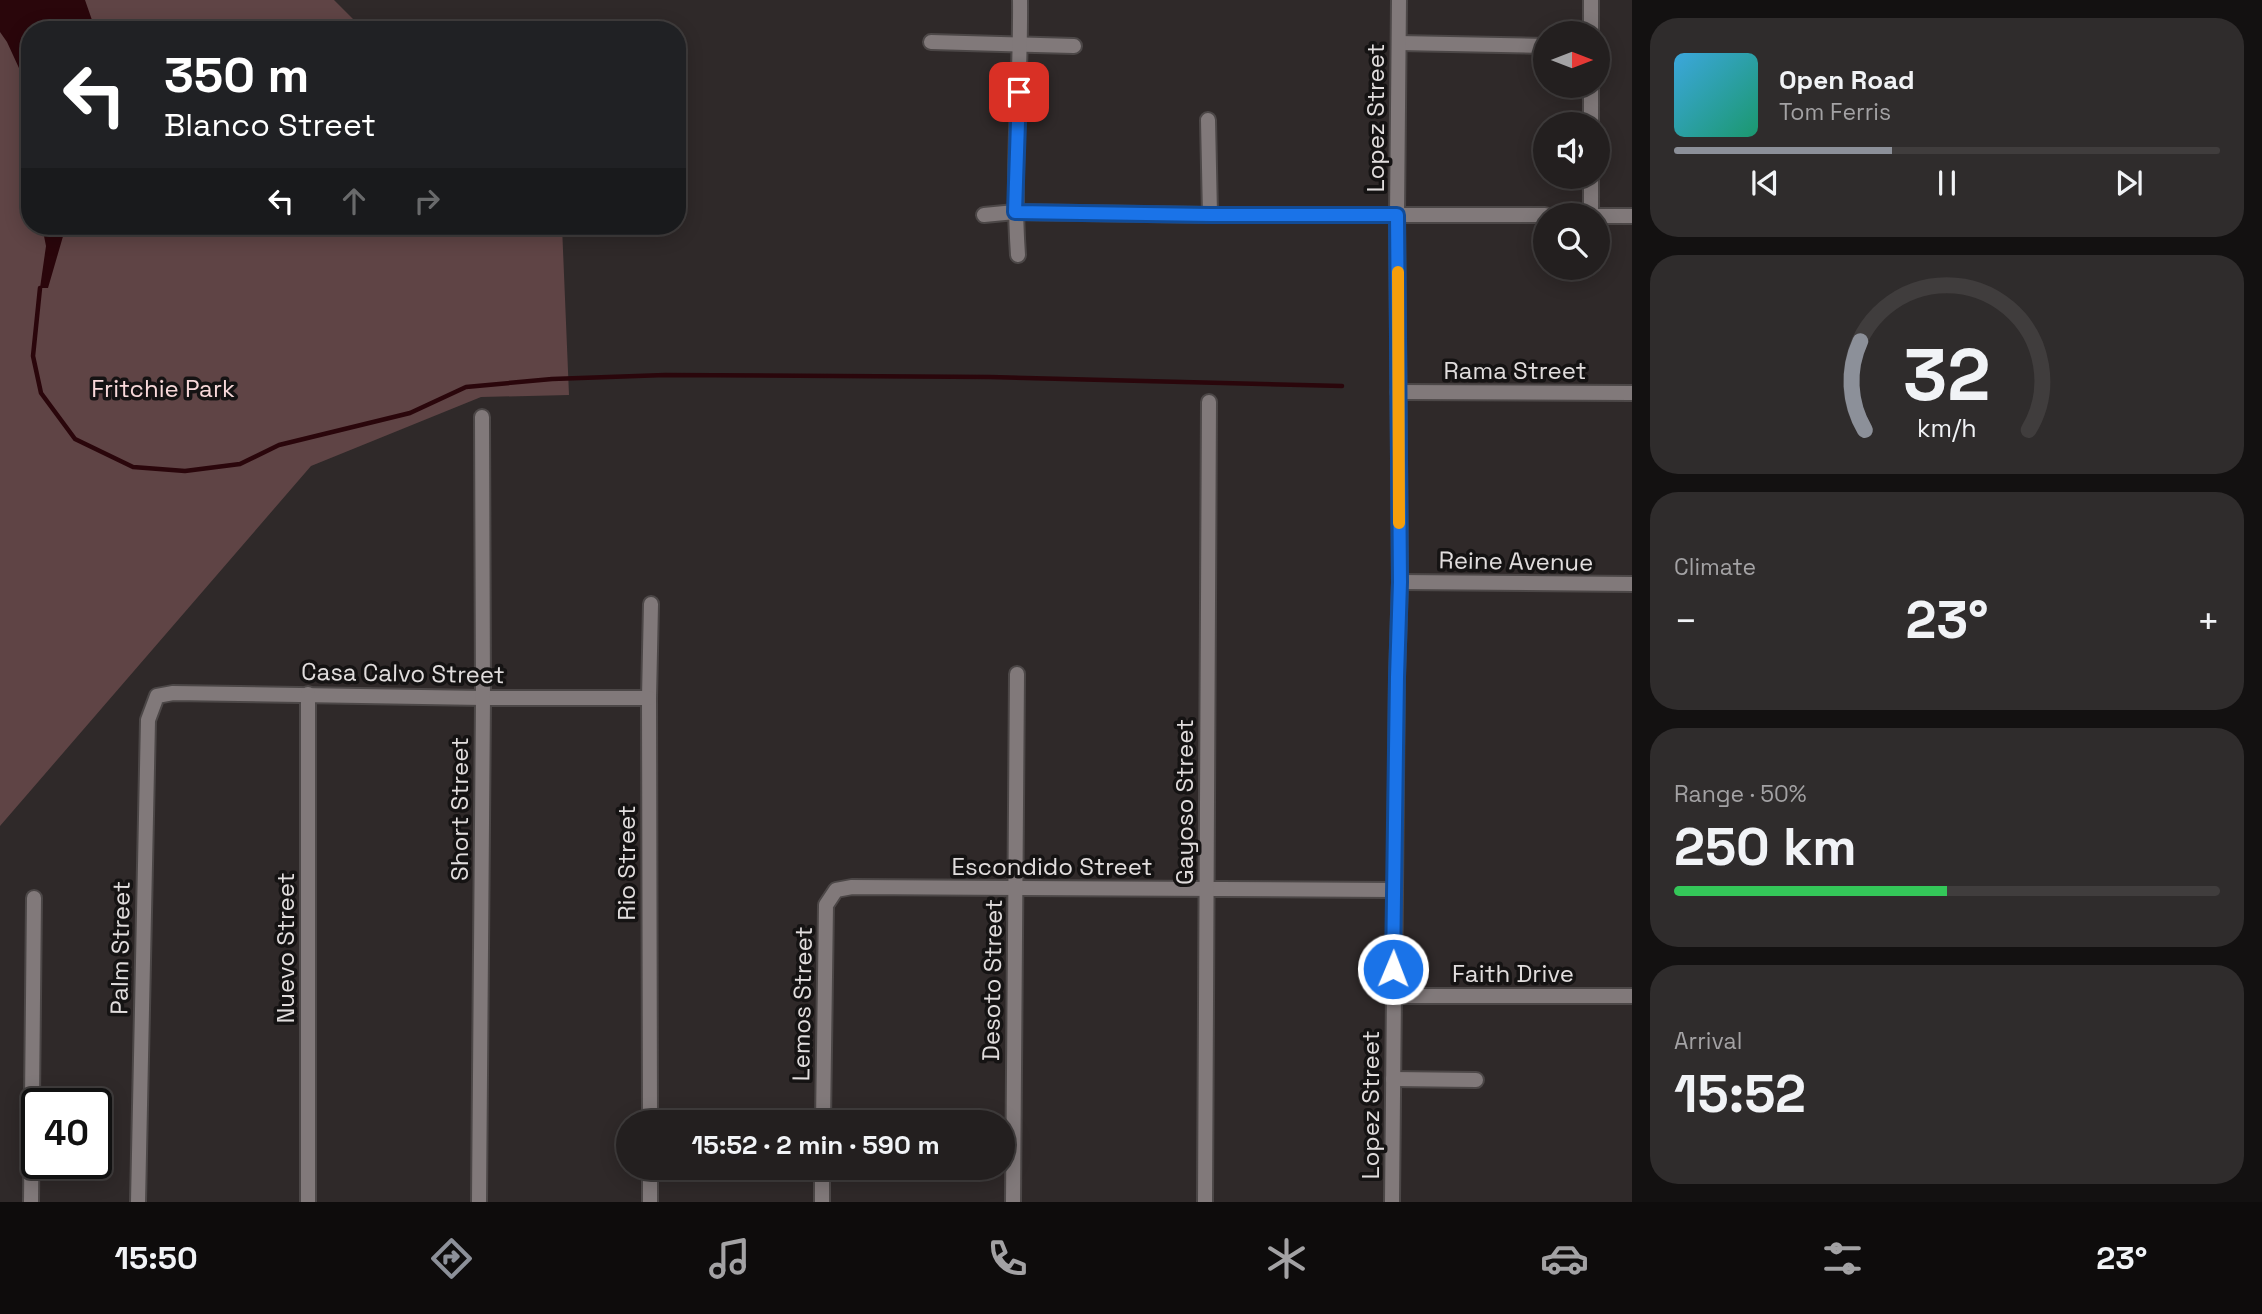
<!DOCTYPE html>
<meta charset="utf-8">
<style>
:root{--surface:#231f1f;--page:#2f2c2c;--text:#f1f3f6;--muted:#a3a2a4;--line:#403d3d;--accent:#8c9099}
body{margin:0;font-family:"Space Grotesk",sans-serif;background:var(--page);color:var(--text);height:100vh;display:flex;flex-direction:column;font-size:26px;white-space:nowrap}
*{box-sizing:border-box;margin:0}
p{font-size:23px;color:var(--muted)}
.icon{flex:none;width:38px;height:38px;fill:none;stroke:currentColor;stroke-width:2;stroke-linecap:round;stroke-linejoin:round}
.map{position:relative;flex:1;overflow:hidden}
.drawer{display:flex;flex-direction:column;gap:18px;padding:18px;background:#131111;width:630px}
.drawer>*{flex:none}
.banner{position:absolute;left:21px;top:21px;width:665px;height:214px;border-radius:28px;box-shadow:0 4px 18px #0003,0 0 0 2px var(--line);background:#202124;color:#fff;overflow:hidden}
.needle{width:46px;rotate:90deg}
.controls{position:absolute;left:1533px;top:21px;display:grid;gap:14px}
.controls a{display:grid;place-items:center;width:77px;height:77px;border-radius:50%;background:var(--surface);box-shadow:0 4px 18px #0003,0 0 0 2px var(--line);font-size:35px}
.speed{position:absolute;left:21px;top:1088px;display:flex;gap:14px;font-size:35px;font-weight:700;text-align:center}
.speed>*{display:grid;place-content:center;width:91px;height:91px;border-radius:50%;background:var(--surface);box-shadow:0 4px 18px #0003,0 0 0 2px var(--line);line-height:1}
.speed .limit{border:4px solid #111;border-radius:10px;background:#fff;color:#111}
.pin{position:absolute;display:grid;place-items:center;width:60px;height:60px;color:#fff;margin:-30px;border-radius:14px;box-shadow:0 4px 10px #0006}
.me{position:absolute;width:77px;margin:-38px;rotate:1deg;stroke-linejoin:round;filter:drop-shadow(0 0 5px #0008)}
.turn{display:flex;align-items:center;gap:24px;height:147px;padding:0 28px;font-size:32px}
.turn .icon{width:91px;height:91px;stroke-width:2.5}
.turn b{display:block;font-size:49px;line-height:60px}
.lanes{display:flex;align-items:center;height:66px;padding:0 28px;background:#0003;justify-content:center;gap:35px;direction:ltr}
.lanes .off{opacity:.35}
.big{font-size:52px;font-weight:800;line-height:1.1}
.drawer .tile{flex:1;display:flex;flex-direction:column;justify-content:center;gap:10px;min-width:0;padding:0 24px;border-radius:28px;background:var(--page)}
.drawer .dial{align-items:center;gap:0}
.dial svg{height:182px;overflow:visible;fill:none;stroke:var(--line);stroke-width:7;stroke-linecap:round;text-anchor:middle}
.dial text{fill:var(--text);stroke:none}
.song{display:flex;align-items:center;gap:21px}
.cover{width:84px;height:84px;border-radius:10px;background:linear-gradient(135deg,hsl(200 70% 55%),hsl(160 70% 35%))}
.played{height:7px;border-radius:4px;background:linear-gradient(90deg,var(--accent) 40%,var(--line) 40%)}
.keys{display:flex;justify-content:space-around;direction:ltr}
.heat{display:flex;justify-content:space-between;align-items:center;font-size:38px;direction:ltr}
.charge{height:10px;border-radius:5px;background:linear-gradient(90deg,#34c759 50%,var(--line) 0)}
.trip{position:absolute;left:616px;top:1110px;width:399px;height:70px;border-radius:35px;background:var(--surface);box-shadow:0 4px 18px #0003,0 0 0 2px var(--line);font-weight:800;line-height:70px;text-align:center}
.menu{display:flex;height:112px;justify-content:space-around;align-items:center;background:#0e0c0c;color:var(--muted)}
.menu .icon{width:49px;height:49px}
.menu .current{color:var(--accent)}
.menu b{font-size:32px;color:var(--text)}
main{display:flex;flex:1;min-height:0}
.map>svg:first-child{display:block}
.green{fill:#5f4445}
.water{fill:#2a060b}
.lines{fill:none;stroke-linecap:round;stroke-linejoin:round}
.stream{stroke:#2a060b;stroke-width:4.5}
.minor-casing{stroke:#4c4747;stroke-width:18}
.minor{stroke:#81797a;stroke-width:14}
.route-casing{stroke:#114b97;stroke-width:18}
.route{stroke:#1a73e8;stroke-width:12}
.slow{stroke:#f59e0b;stroke-width:12}
.labels{text-anchor:middle;dominant-baseline:central;stroke-width:7;stroke-linejoin:round;paint-order:stroke}
.street-label{font-size:24px;fill:#e1dddd;stroke:#151313}
.park-label{font-size:24px;fill:#f8d8d9;stroke:#151313}
</style>
<main>
<div class="map">
<svg width="1632" height="1202" viewBox="0 0 1632 1202">
<rect width="100%" height="100%" fill="#2f2929"/>
<!-- green -->
<path class="green" d="M0,0H334L364,30H30V226H562L569,395L481,397L311,466L0,826Z"/>
<!-- water -->
<g class="water">
<path d="M0,0H85L93,23V30H30V92L7,42L0,32Z"/>
<path d="M42,226H66L48,288H40L46,246Z"/>
</g>
<g class="lines">
<!-- stream -->
<path class="stream" d="M40,288L33,356L41,393L75,439L133,467L185,471L240,464L279,445L410,413L466,387L552,379L665,375L990,377L1342,386"/>
<!-- minor casing -->
<g class="minor-casing">
<g id="minor">
<path d="M1591,33V0"/>
<path d="M931,42L1074,46"/>
<path d="M1399,43L1545,46"/>
<path d="M1208,120L1210,215"/>
<path d="M1591,124V86"/>
<path d="M984,215L1015,212L1210,215H1545"/>
<path d="M1591,215V177"/>
<path d="M1598,216H1632"/>
<path d="M1018,255C1012,170 1021,85 1020,0"/>
<path d="M1398,392L1632,393"/>
<path d="M1400,582L1632,584"/>
<path d="M1393,996H1632"/>
<path d="M1393,1079L1476,1080"/>
<path d="M650,1122L649,698L651,604"/>
<path d="M823,1122L826,905L836,890L852,887L1394,890"/>
<path d="M650,1167V1202"/>
<path d="M31,1202L34,898"/>
<path d="M138,1202L148,720L157,696L173,693L483,698H649"/>
<path d="M308,1202V694"/>
<path d="M479,1202L483,698L482,417"/>
<path d="M822,1202V1167"/>
<path d="M1013,1202L1017,674"/>
<path d="M1205,1202L1209,402"/>
<path d="M1392,1202L1397,677L1400,582L1397,215L1399,0"/>
</g>
</g>
<!-- minor -->
<use href="#minor" class="minor"/>
</g>
<g class="lines">
<!-- route casing -->
<g class="route-casing">
<path id="route" d="M1019,92L1015,212L1210,215H1397L1400,582L1397,677L1393,969"/>
</g>
<!-- route -->
<use href="#route" class="route"/>
<!-- slow -->
<path class="slow" d="M1398,272L1399,523"/>
</g>
<g class="labels">
<!-- street labels -->
<g class="street-label">
<text transform="translate(1375 118) rotate(-90)">Lopez Street</text>
<text x="1515" y="370">Rama Street</text>
<text transform="translate(1516 561) rotate(1)">Reine Avenue</text>
<text transform="translate(403 673) rotate(1)">Casa Calvo Street</text>
<text transform="translate(1184 802) rotate(-90)">Gayoso Street</text>
<text transform="translate(459 809) rotate(-90)">Short Street</text>
<text transform="translate(626 863) rotate(-90)">Rio Street</text>
<text x="1052" y="866">Escondido Street</text>
<text transform="translate(120 948) rotate(-89)">Palm Street</text>
<text transform="translate(285 948) rotate(-90)">Nuevo Street</text>
<text x="1513" y="973">Faith Drive</text>
<text transform="translate(992 980) rotate(-89)">Desoto Street</text>
<text transform="translate(802 1004) rotate(-89)">Lemos Street</text>
<text transform="translate(1370 1105) rotate(-90)">Lopez Street</text>
</g>
<!-- park labels -->
<g class="park-label">
<text x="163" y="388">Fritchie Park</text>
</g>
</g>
</svg>
<div class="controls">
<a><svg class="needle" viewBox="-14 -14 28 28"><path d="M0-13l5 13h-10z" fill="#e53935"/><path d="M0 13l5-13h-10z" fill="#a3a2a4"/></svg></a>
<a><svg class="icon" aria-label="sound" viewBox="0 0 24 24"><path d="M4 9h4l5-4v14l-5-4H4zM17 9q2 3 0 6"/></svg></a>
<a><svg class="icon" aria-label="search" viewBox="0 0 24 24"><circle cx="10" cy="10" r="6"/><path d="M15 15l6 6"/></svg></a>
</div>
<div class="speed"><div class="limit">40</div></div>
<div class="pin" style="left:1019px;top:92px;background:#d93025"><svg class="icon" aria-label="arrive" viewBox="0 0 24 24"><path d="M6 21V4h12l-3 4 3 4H6"/></svg></div>
<svg class="me" style="left:1393px;top:969px" viewBox="-20 -20 40 40"><circle r="17" fill="#1a73e8" stroke="#fff" stroke-width="3"/><path d="M0-11L8 9 0 5-8 9z" fill="#fff"/></svg>
<div class="trip">15:52 · 2 min · 590 m</div>
<div class="banner">
<div class="turn"><svg class="icon" aria-label="left" viewBox="0 0 24 24"><path d="M17 20v-9H6M10 6l-5 5 5 5"/></svg><div><b>350 m</b>Blanco Street</div></div>
<div class="lanes"><svg class="icon" aria-label="left" viewBox="0 0 24 24"><path d="M17 20v-9H6M10 6l-5 5 5 5"/></svg><svg class="icon off" aria-label="ahead" viewBox="0 0 24 24"><path d="M12 20V5M6 11l6-6 6 6"/></svg><svg class="icon off" aria-label="right" viewBox="0 0 24 24"><path d="M7 20v-9h11M14 6l5 5-5 5"/></svg></div>
</div>
</div>
<section class="drawer">
<div class="tile">
<div class="song"><i class="cover"></i><div><b>Open Road</b><p>Tom Ferris</p></div></div>
<div class="played"></div>
<div class="keys"><svg class="icon" aria-label="previous" viewBox="0 0 24 24"><path d="M18 5L8 12l10 7zM5 5v14"/></svg><svg class="icon" aria-label="pause" viewBox="0 0 24 24"><path d="M8 5v14M16 5v14"/></svg><svg class="icon" aria-label="next" viewBox="0 0 24 24"><path d="M6 5l10 7-10 7zM19 5v14"/></svg></div>
</div>
<div class="tile dial"><svg viewBox="0 0 100 80">
<path d="M14 69A42 42 0 1 1 86 69"/>
<path d="M14 69A42 42 0 0 1 12 30" stroke="#8c9099"/>
<text x="50" y="56" font-size="32" font-weight="700">32</text>
<text x="50" y="72" font-size="11">km/h</text>
</svg></div>
<div class="tile"><p>Climate</p>
<div class="heat"><a>−</a><b class="big">23°</b><a>+</a></div>
</div>
<div class="tile"><p>Range · 50%</p><b class="big">250 km</b><div class="charge"></div></div>
<div class="tile"><p>Arrival</p><b class="big">15:52</b></div>
</section>
</main>
<nav class="menu">
<b>15:50</b>
<svg class="icon current" aria-label="directions" viewBox="0 0 24 24"><path d="M12 3l9 9-9 9-9-9zM9 14v-3h6M13 9l2 2-2 2"/></svg>
<svg class="icon" aria-label="music" viewBox="0 0 24 24"><path d="M9 18V5l10-2v13"/><circle cx="6" cy="18" r="3"/><circle cx="16" cy="16" r="3"/></svg>
<svg class="icon" aria-label="phone" viewBox="0 0 24 24"><path d="M5 4h4l2 5-3 2q2 4 5 5l2-3 5 2v4C11 20 4 13 5 4z"/></svg>
<svg class="icon" aria-label="climate" viewBox="0 0 24 24"><path d="M12 3v18M4 7l16 10M4 17L20 7"/></svg>
<svg class="icon" aria-label="car" viewBox="0 0 24 24"><path d="M5 17H2v-5l4-1 3-4h7l3 4 3 1v5h-3M9 17h6M6 11h13"/><circle cx="7" cy="17" r="2"/><circle cx="17" cy="17" r="2"/></svg>
<svg class="icon" aria-label="filters" viewBox="0 0 24 24"><path d="M4 7h16M4 17h16"/><circle cx="9" cy="7" r="2"/><circle cx="15" cy="17" r="2"/></svg>
<b>23°</b>
</nav>
